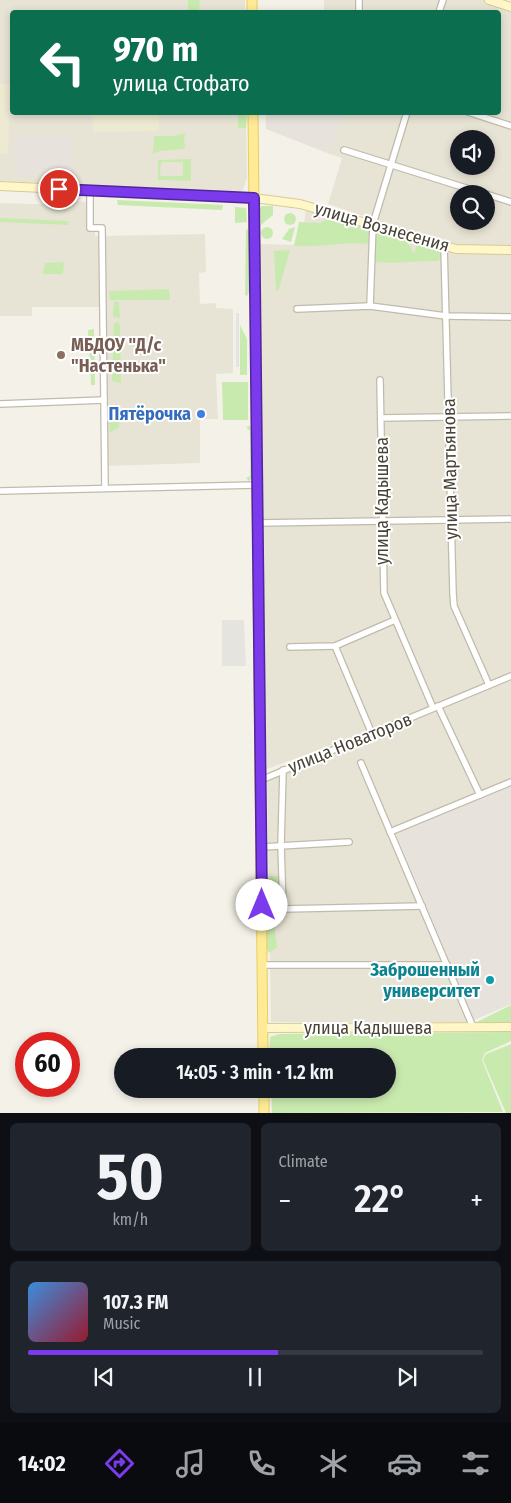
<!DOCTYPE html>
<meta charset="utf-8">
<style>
:root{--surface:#171b24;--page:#20242c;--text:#f1f3f6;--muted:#9ea1a6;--line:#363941;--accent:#7c3aed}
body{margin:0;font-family:"Fira Sans Condensed",sans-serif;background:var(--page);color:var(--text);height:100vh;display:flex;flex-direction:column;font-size:19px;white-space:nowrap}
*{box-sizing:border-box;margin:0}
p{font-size:16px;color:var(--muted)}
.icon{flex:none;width:28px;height:28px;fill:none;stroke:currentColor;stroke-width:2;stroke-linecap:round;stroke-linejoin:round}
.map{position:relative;height:1113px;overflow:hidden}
.sheet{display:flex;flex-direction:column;gap:10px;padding:10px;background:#0d0f14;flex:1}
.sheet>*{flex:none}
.hud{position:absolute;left:10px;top:10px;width:491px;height:105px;border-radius:5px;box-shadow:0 2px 8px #0003;background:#0b6e4f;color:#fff;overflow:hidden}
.tools{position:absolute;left:450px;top:130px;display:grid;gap:10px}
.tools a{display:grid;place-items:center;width:45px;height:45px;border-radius:50%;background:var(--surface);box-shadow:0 2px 8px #0003;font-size:25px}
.speed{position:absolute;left:15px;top:1032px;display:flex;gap:10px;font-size:25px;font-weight:700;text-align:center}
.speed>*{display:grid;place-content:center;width:65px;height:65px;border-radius:50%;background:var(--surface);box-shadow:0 2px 8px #0003;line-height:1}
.speed .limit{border:8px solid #d22;background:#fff;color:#111}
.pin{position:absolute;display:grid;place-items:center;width:42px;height:42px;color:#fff;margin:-21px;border:2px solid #fff;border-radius:50%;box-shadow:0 1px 5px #0007}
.me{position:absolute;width:55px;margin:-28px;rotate:0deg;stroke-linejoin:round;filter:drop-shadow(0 0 4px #0008)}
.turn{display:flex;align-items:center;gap:18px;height:105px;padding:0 20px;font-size:22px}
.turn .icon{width:65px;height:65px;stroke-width:2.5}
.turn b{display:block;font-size:35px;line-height:42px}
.big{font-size:38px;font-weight:600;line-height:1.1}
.sheet .tile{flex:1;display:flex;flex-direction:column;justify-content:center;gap:8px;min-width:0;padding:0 18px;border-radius:8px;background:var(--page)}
.sheet .dial{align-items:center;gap:0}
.dial b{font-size:65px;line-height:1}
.song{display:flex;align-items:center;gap:15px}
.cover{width:60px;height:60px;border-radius:8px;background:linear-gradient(135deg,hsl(210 70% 55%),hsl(350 70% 35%))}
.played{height:5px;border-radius:2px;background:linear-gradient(90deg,var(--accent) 55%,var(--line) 55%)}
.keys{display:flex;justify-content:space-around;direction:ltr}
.heat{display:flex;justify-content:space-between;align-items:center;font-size:28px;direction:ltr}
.sheet .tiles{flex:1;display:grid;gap:10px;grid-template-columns:1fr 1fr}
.tile:last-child{grid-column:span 2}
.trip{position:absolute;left:114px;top:1048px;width:282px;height:50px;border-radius:25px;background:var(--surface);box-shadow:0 2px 8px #0003;font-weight:600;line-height:50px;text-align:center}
.menu{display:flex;height:80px;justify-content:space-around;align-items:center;background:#090b0e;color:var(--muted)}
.menu .icon{width:35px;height:35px}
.menu .current{color:var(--accent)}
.menu b{font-size:22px;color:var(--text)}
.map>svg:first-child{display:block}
.residential{fill:#e8e4d5;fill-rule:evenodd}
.industrial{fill:#e7e3dc}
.education{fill:#eee9d1}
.green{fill:#c9eaaf;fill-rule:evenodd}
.parking{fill:#e5e4df}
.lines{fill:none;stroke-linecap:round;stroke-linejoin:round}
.street-casing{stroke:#c0bbaa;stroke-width:8}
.secondary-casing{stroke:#d6cb96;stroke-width:10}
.primary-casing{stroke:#e8cd62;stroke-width:11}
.street{stroke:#fff;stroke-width:5.5}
.secondary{stroke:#fff7c7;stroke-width:8}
.primary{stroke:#ffeb96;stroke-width:9}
.route-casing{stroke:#51269a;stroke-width:12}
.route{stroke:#7c3aed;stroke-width:9}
.education-dot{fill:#8d6e63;stroke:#fff;stroke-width:2}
.shop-dot{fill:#3f7fe0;stroke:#fff;stroke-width:2}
.culture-dot{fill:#0f9aa8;stroke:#fff;stroke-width:2}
.labels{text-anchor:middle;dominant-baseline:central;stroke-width:4;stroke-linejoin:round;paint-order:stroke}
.street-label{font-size:18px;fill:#484336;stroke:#fff}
.education-label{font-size:18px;font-weight:bold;fill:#785e54;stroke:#fff;text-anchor:start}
.shop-label{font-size:18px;font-weight:bold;fill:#366cbe;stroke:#fff;text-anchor:end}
.culture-label{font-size:18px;font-weight:bold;fill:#0d838f;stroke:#fff;text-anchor:end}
</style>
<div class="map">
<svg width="511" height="1113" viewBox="0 0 511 1113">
<rect width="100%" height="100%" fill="#f4f2e8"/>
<!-- residential -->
<g class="residential">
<path d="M0,0H245V12H12V112L246,113L247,178L243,190L239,192L0,181Z"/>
<path d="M324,0H441L437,12H324Z"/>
<path d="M445,0H484L511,8V125L472,113L499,112V12H441Z"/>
<path d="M346,113H464L511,127V248L446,244L328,204L342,158L327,153ZM459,139H486V166H459ZM459,194H486V221H459Z"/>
<path d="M67,201L87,202V230L95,231V236L205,234L206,272L199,273L200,304L216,303V308L233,309V373L216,374L218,419H200V463L107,466L103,307H32V316H0V203L67,205Z"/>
<path d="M306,210L450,252L511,254V673L352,738L267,769L260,522L259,244L301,245Z"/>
<path d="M511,680V779L388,831L468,1022H271L267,780Z"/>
</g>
<!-- industrial -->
<g class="industrial">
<path d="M266,113V112L346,113L327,153L266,129Z"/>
<path d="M14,134L73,135L74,175H15Z"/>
<path d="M511,786V1004L474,1020L396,834Z"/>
</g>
<!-- education -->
<g class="education">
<path d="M0,84H10L8,154H0Z"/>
<path d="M92,113H159V131L93,132Z"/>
</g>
<!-- green -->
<g class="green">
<path d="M188,0H200L199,12H188Z"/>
<path d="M238,113H247L246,128H238Z"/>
<path d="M185,133L184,144L186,146L183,149L160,151L153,154L154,136H174Z"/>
<path d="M191,159V181L158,180V160ZM161,162H183V176H160Z"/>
<path d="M117,200L223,205L222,210L118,205Z"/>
<path d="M262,206H273V215L261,225L260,208Z"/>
<path d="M235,207L246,208L247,222L235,223Z"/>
<circle cx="290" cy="219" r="6"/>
<path d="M331,216L369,228L368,244C344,241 319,248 294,246L299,222L320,223Z"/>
<path d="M0,218L68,221L69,225L0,222Z"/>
<circle cx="267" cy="233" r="6"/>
<path d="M295,227L291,242L282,239L289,229Z"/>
<path d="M246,228L249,232V292L247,296L245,295Z"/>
<path d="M380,231L406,239L414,254L417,244L439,250L441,255L439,261C416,261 395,264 373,262L376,233Z"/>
<path d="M290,250L278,292L276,290L274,251Z"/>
<path d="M62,262L64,263L63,274H43L45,263Z"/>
<path d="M169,289L170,300H110L109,291Z"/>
<path d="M114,301L119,302L120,318L113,317Z"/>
<path d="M119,322L120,326L121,383L112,381L114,323Z"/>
<path d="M240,325L247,339V375H240Z"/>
<path d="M94,329L95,385H91L88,330Z"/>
<path d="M222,382H248V420H223Z"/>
<path d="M120,418L119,427L110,433L109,419Z"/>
<path d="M249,426L254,427L255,475L249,481L246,478L250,476V431L246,427Z"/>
<path d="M271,876H278L279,895L275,901L273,913L277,947L269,953C261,942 267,894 267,879Z"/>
<path d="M511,1005V1022L473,1024Z"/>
<path d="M511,1032V1041L485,1053L482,1060L503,1112L272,1113L271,1089H388V1056H269L270,1037L279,1034Z"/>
<path d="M511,1044V1113H506L483,1060L486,1054Z"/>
</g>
<!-- parking -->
<g class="parking">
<rect x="236" y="313" width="3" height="54"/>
<path d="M222,620H244L246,666H222Z"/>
</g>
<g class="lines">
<!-- street casing -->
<g class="street-casing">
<g id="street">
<path d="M359,0V12"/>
<path d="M439,12L443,0"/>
<path d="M468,112L511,126"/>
<path d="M344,150L485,194"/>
<path d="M90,191V228H102L105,487"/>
<path d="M486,194L511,202"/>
<path d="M444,246L453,593L454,606L489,685"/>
<path d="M370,306L373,224L407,112"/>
<path d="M297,309L370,306L446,316L511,317"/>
<path d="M380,380L384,593L433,708"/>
<path d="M0,404L104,400"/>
<path d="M381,418L511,416"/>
<path d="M0,491L257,485"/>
<path d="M257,523L511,519"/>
<path d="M335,646L372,734"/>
<path d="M290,647L335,646L395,620"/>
<path d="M438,706L480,795"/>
<path d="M361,763L473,1027"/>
<path d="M283,770L281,845L283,909L422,906"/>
<path d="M261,780L511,676"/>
<path d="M390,832L511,782"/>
<path d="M262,847L349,842"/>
<path d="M263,965H447"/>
</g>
</g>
<!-- secondary casing -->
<g class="secondary-casing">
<g id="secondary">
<path d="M489,0L511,7"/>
<path d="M0,186L254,198L300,204L456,249L511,250"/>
<path d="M263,1028L511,1027"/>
</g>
</g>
<!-- primary casing -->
<g class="primary-casing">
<g id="primary">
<path d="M252,0V12"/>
<path d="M253,112L263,1056"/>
<path d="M264,1089V1113"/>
</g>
</g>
<!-- street -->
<use href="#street" class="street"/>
<!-- secondary -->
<use href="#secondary" class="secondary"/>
<!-- primary -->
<use href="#primary" class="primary"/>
</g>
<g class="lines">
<!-- route casing -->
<g class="route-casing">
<path id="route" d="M59,189L254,198L262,905"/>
</g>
<!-- route -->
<use href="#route" class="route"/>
</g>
<!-- markers -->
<circle class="education-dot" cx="61" cy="355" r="5"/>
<circle class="shop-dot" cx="201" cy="414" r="5"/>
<circle class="culture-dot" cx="490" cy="980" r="5"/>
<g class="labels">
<!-- street labels -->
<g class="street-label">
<text transform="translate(382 227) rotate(16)">улица Вознесения</text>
<text transform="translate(450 469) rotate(-91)">улица Мартьянова</text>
<text transform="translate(382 501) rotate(-90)">улица Кадышева</text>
<text transform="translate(350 743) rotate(-22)">улица Новаторов</text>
<text x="368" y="1028">улица Кадышева</text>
</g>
<!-- education labels -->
<g class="education-label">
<text x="71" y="345">МБДОУ "Д/с<tspan x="71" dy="21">"Настенька"</tspan></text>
</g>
<!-- shop labels -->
<g class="shop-label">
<text x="191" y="414">Пятёрочка</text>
</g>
<!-- culture labels -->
<g class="culture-label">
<text x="480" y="970">Заброшенный<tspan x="480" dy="21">университет</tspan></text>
</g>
</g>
</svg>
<div class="tools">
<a><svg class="icon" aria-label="sound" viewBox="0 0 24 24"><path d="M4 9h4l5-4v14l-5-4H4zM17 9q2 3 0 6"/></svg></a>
<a><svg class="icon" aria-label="search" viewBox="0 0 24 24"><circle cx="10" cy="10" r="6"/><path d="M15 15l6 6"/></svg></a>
</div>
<div class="speed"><div class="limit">60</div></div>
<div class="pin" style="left:59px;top:189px;background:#d93025"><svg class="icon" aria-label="arrive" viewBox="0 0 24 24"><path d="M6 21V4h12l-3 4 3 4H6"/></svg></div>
<svg class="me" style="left:262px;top:905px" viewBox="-20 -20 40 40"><circle r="19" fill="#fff"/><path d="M0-13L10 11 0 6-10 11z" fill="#7c3aed"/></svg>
<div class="trip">14:05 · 3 min · 1.2 km</div>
<div class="hud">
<div class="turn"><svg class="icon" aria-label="left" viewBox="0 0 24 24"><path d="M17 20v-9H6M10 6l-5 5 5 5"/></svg><div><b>970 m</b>улица Стофато</div></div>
</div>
</div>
<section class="sheet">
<div class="tiles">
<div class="tile dial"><b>50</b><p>km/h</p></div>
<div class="tile"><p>Climate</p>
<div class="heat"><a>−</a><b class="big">22°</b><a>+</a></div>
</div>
<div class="tile">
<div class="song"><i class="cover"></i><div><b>107.3 FM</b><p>Music</p></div></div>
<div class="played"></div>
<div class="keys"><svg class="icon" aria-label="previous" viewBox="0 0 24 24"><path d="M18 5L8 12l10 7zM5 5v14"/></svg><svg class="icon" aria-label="pause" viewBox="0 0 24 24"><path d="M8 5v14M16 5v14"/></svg><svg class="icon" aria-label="next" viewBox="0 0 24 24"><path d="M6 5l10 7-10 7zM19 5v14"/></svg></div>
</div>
</div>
</section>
<nav class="menu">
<b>14:02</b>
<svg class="icon current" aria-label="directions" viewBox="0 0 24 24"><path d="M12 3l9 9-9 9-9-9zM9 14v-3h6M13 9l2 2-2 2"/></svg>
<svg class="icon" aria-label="music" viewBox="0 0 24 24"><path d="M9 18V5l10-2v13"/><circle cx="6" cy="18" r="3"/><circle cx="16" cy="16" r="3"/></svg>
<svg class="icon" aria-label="phone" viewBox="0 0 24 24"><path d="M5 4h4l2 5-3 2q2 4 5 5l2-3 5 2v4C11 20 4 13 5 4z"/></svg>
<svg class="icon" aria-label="climate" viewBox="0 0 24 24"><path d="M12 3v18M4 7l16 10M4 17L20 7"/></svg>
<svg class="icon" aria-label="car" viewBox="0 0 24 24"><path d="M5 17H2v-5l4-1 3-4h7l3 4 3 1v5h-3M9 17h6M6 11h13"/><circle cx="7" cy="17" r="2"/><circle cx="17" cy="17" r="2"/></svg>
<svg class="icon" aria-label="filters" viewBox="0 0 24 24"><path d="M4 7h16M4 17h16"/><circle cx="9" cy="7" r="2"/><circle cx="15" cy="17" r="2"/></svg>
</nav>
